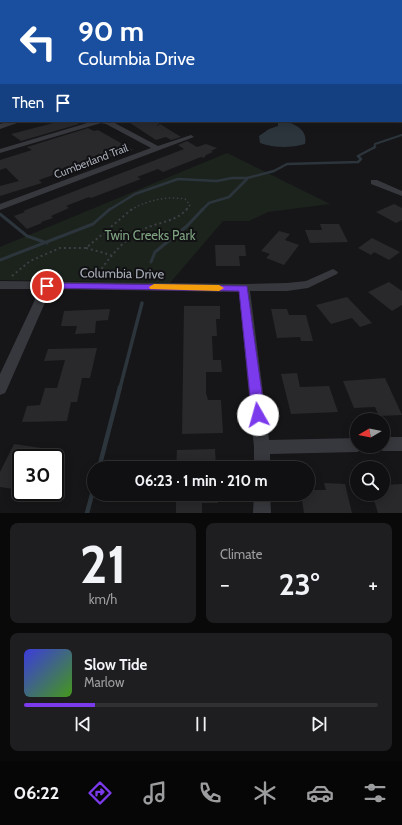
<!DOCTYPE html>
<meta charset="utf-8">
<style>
:root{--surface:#101012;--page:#1e1e20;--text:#f1f3f6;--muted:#9c9d9f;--line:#303032;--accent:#7c3aed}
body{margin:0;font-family:Cabin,sans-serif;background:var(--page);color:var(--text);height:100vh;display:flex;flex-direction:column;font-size:15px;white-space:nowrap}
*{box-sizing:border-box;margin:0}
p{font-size:13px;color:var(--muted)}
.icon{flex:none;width:22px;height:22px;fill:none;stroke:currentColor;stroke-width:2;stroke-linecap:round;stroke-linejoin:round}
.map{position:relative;height:513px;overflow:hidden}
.side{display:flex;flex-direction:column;gap:10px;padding:10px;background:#09090a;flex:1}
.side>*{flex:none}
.top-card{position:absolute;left:0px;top:0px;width:402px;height:122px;box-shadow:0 2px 10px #0003,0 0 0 1px var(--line);background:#1a4fa0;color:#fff;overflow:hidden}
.needle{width:26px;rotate:260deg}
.buttons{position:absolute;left:350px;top:413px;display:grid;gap:8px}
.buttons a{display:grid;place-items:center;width:40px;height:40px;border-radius:50%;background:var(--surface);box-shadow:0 2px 10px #0003,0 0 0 1px var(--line);font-size:20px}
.speed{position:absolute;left:12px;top:449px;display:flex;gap:8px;font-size:20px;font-weight:700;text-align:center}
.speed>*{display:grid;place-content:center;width:52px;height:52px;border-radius:50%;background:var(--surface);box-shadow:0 2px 10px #0003,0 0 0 1px var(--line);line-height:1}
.speed .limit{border:2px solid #111;border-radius:6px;background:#fff;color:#111}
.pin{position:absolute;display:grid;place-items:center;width:34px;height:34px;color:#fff;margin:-17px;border:2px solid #fff;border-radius:50%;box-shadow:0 1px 4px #0007}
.me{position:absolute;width:44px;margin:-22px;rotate:353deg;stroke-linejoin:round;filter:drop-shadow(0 0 3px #0008)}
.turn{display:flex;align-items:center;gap:14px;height:84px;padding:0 12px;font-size:18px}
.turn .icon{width:52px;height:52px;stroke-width:2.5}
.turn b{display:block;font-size:28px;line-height:34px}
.then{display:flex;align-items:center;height:38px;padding:0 12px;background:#0003;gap:8px;font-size:15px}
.big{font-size:30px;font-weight:700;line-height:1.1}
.side .widget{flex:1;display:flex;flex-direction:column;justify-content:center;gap:6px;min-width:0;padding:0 14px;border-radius:8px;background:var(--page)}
.side .dial{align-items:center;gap:0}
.dial b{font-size:52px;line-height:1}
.song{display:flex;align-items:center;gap:12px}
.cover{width:48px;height:48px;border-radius:6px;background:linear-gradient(135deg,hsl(240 70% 55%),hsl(100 70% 35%))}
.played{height:4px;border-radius:2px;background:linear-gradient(90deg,var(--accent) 20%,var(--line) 20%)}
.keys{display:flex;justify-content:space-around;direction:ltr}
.heat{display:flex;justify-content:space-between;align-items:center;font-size:22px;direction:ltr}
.side .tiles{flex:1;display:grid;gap:10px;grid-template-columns:1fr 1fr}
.widget:last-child{grid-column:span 2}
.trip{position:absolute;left:87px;top:461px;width:228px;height:40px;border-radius:20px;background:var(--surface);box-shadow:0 2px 10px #0003,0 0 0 1px var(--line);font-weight:700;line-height:40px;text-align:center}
.dock{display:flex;height:64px;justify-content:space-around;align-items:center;background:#060607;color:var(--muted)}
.dock .icon{width:28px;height:28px}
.dock .active{color:var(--accent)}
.dock b{font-size:18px;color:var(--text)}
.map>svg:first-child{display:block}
.green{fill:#1c231d}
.water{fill:#2c353c}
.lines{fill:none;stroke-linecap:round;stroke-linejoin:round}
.stream-far4{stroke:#2c353c;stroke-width:2}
.stream-far3{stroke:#2c353c;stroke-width:2.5}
.stream-far2{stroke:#2c353c;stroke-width:3}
.stream-far1{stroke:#2c353c;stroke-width:3.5}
.stream{stroke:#2c353c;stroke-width:4.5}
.building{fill:#29292c}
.path-far1{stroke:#3d3f44;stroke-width:1.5;stroke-dasharray:1.5 2.5;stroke-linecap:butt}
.path{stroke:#3d3f44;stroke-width:2;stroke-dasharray:2 3;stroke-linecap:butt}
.service{fill:#37383d;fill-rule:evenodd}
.minor{fill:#37383d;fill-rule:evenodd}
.tertiary{fill:#37383d;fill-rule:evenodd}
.route{fill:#7c3aed;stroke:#51269a}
.slow{fill:#f59e0b}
.labels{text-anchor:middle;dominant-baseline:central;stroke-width:4;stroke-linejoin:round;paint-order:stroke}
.far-street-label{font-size:11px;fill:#a8adb8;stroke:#111113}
.park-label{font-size:13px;fill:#7fa381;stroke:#111113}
.street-label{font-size:13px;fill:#a8adb8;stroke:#111113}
</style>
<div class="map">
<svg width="402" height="513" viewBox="0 0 402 513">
<rect width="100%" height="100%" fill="#161618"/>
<!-- green -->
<path class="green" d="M227,153L330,204L268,212L249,221H223L170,283L0,280V247Z"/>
<!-- water -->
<path class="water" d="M278,121C290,121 309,128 305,144C291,148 274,148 260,143L259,136L269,129L278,126Z"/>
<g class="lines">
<!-- stream-far4 -->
<path class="stream-far4" d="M374,148L375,144L402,135"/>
<!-- stream-far3 -->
<g class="stream-far3">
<path d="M109,210L135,194L178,179L217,181L232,178H247L274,171L287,164L358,162L361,159L358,156L375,147"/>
<path d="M202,210L209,203L229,197L247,179"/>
</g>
<!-- stream-far2 -->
<g class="stream-far2">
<path d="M0,214L27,236L47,243"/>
<path d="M0,260L93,224L110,209"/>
<path d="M151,262L155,252L187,226L203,209"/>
</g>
<!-- stream-far1 -->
<path class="stream-far1" d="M120,388L142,303"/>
<!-- stream -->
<g class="stream">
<path d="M99,468L120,387"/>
<path d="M87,513L94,487"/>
</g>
</g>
<!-- building -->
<g class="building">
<path d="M61,121H73L79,124L21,141L11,134Z"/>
<path d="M127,121H159V124L157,125L158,126L160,124L181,137L171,140L166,137L156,140Z"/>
<path d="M88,128L94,131L98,130L133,150L100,160L102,161L70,172L67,170L39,180L42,183L0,196V186L19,181L6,168L0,170V160L32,150L27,147Z"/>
<path d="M187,141L197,147L206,144L217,148L211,151L213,152L206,155L204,158L201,157L163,172L158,169L137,177L141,179L91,198L89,197L66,206L69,208L51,216L53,218L41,222L42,223L27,229L14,216L25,212L23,211L184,149L178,145Z"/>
<path d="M394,204L402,208V220L396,223L376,212Z"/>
<path d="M320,224H339L348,242L310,243L305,230H322Z"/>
<path d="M279,231L290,234L285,240L299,245L284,265L266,258L270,254L261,251Z"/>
<path d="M372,238L400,252L389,260L374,252L371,255L358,248Z"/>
<path d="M215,245H245L246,256H239L240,266H216Z"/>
<path d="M389,282L402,291V305L392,311L368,292Z"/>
<path d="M347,297L372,323L360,327L352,318L331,324L316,305Z"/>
<path d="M184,306H220V319H216L217,336H212L213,360H221L222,372H206V393L208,400H221L223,433L182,434Z"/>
<path d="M110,309L108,320L96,321L95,333L75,334L77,326H61L64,311Z"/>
<path d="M271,309H287L289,315H306L313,341H301L300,337L277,338Z"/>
<path d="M97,348L90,378H82L77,402H71L67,421L22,422L27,406L40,405L45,388H57L65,360L44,361L48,349Z"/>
<path d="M297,373L300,387L329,386L338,412L291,414L281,374Z"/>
<path d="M385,378L402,415L379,416L375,407L354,408L343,381Z"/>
<path d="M14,444L62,451L59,458H21V490L0,487V472Z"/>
<path d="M215,449L216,468H176L177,450Z"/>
<path d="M55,475L65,477L56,499H55Z"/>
<path d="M324,483L345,484L352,513H304L301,494H308V490H326Z"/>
<path d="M402,484V513H378L372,494H383V485Z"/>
<path d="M176,494H218V503H202V513H176Z"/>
</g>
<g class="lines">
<!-- path-far1 -->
<path class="path-far1" d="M131,210C147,200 166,196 185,199L190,205L186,210"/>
<!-- path -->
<g class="path">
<path d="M86,248L111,255"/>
<path d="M12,276L30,261L60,248H86L132,209"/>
<path d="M96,277C108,259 121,242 140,231C155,222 175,223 187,209"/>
</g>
<!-- service -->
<g class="service">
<path d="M0,62L1,63V65L0,64Z"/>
<rect x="0" y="75" width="1" height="2"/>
</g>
<!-- minor -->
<g class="minor">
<path d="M94,121H111L158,146L191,135L194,137L0,210V204L151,148L106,124L101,123L0,153V149Z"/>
<path d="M371,180H377L402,191V196L371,184Z"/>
<path d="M333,269L338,272L337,274L308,288L287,291H250L269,440L357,438V446H364L362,450L357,452L270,454V468H254V447L239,292L51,289L7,389L5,393L0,395V374L40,289H0V281L244,284L287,283L306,281Z"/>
<path d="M383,437H402V451H383L378,449L376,446H383Z"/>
<path d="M254,494H270L271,513H253Z"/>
</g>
<!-- tertiary -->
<path class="tertiary" d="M11,121H23L0,129V124Z"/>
</g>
<!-- sky -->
<linearGradient id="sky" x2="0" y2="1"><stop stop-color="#0c0c0d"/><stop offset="0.45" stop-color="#363c48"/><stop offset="1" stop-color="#363c48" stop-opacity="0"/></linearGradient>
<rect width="402" height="130" fill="url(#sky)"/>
<!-- route -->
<path class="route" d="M47,283L247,286L265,415L263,419L258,421L254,419L252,415L239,291L44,288L42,286L44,284Z"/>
<!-- slow -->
<path class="slow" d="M154,284L219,285L224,288L219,291L150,289L149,287Z"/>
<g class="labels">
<!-- far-street labels -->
<g class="far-street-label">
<text transform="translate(91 161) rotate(-21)">Cumberland Trail</text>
</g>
<!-- park labels -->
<g class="park-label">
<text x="150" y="235">Twin Creeks Park</text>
</g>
<!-- street labels -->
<g class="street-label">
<text transform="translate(122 273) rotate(1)">Columbia Drive</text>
</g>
</g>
</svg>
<div class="buttons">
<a><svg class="needle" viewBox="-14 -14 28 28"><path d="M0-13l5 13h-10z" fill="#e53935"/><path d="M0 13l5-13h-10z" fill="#9c9d9f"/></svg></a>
<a><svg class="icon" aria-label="search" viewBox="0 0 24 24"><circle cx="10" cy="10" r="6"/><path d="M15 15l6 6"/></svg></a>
</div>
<div class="speed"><div class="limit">30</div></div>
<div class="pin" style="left:47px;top:286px;background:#d93025"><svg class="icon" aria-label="arrive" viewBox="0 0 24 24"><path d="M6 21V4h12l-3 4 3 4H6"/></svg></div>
<svg class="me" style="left:258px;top:415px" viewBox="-20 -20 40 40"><circle r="19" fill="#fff"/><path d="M0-13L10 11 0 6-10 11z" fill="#7c3aed"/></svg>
<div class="trip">06:23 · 1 min · 210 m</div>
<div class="top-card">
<div class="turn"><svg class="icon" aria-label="left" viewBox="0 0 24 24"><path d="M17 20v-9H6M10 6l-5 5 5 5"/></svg><div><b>90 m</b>Columbia Drive</div></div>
<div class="then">Then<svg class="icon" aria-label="arrive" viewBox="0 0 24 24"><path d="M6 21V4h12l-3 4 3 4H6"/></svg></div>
</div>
</div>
<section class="side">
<div class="tiles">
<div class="widget dial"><b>21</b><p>km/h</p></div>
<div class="widget"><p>Climate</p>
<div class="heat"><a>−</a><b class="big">23°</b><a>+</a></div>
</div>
<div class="widget">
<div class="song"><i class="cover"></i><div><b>Slow Tide</b><p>Marlow</p></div></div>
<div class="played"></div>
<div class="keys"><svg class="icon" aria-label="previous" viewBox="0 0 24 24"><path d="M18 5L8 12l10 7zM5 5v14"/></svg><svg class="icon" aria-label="pause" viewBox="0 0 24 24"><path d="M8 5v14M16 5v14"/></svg><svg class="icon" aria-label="next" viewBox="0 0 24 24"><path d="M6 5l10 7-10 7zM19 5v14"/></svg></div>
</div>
</div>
</section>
<nav class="dock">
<b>06:22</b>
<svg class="icon active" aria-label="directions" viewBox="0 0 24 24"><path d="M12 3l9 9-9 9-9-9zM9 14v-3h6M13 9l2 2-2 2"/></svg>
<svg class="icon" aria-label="music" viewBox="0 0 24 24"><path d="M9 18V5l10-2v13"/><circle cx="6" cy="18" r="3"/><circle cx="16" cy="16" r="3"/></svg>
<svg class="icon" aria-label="phone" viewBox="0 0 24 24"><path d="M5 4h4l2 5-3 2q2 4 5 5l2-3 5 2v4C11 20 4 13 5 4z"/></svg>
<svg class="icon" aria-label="climate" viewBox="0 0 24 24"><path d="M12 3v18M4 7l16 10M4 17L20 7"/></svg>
<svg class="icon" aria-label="car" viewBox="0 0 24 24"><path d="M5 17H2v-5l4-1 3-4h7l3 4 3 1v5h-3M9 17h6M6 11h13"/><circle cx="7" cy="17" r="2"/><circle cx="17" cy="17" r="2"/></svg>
<svg class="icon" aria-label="filters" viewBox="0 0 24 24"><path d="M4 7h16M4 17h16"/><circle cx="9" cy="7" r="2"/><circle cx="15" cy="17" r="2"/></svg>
</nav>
